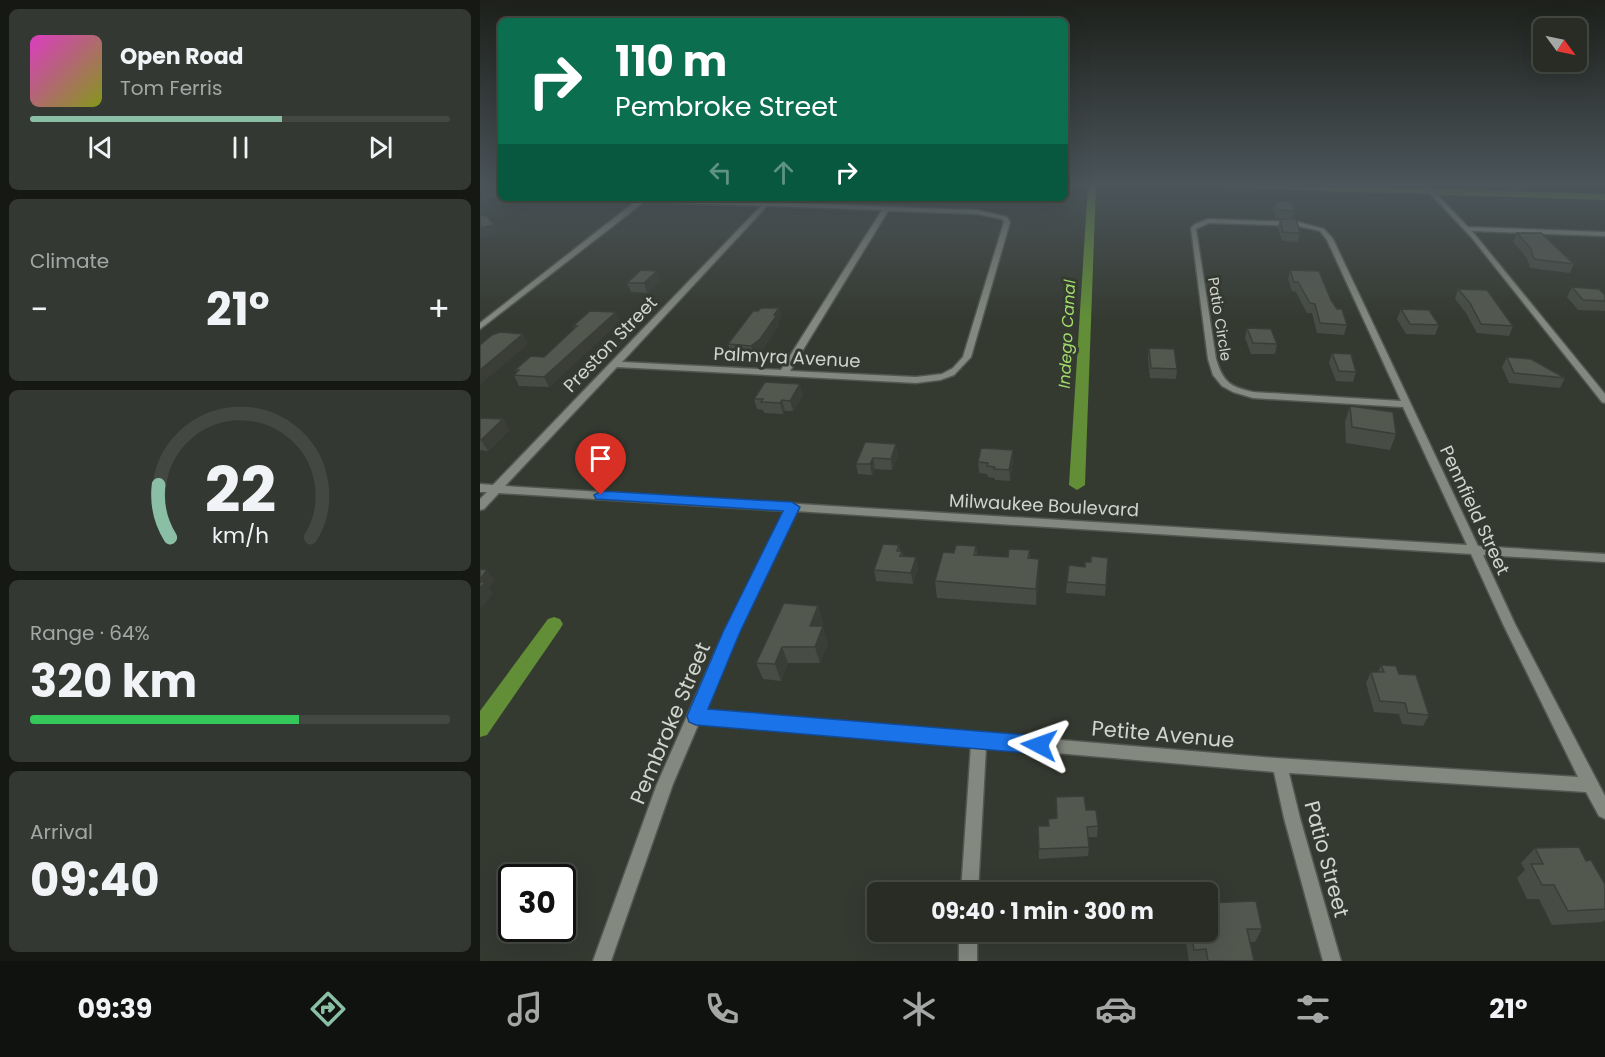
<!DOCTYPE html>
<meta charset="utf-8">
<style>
:root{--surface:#282c25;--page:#343832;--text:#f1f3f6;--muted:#a5a7a7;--line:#444842;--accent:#8abfa5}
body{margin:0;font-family:Poppins,sans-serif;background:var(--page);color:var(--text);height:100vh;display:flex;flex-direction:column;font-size:22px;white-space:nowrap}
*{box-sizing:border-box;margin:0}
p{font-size:20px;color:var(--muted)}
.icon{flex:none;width:33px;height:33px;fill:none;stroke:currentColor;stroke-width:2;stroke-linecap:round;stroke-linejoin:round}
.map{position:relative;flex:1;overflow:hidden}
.panel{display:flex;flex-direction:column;gap:9px;padding:9px;background:#161814;width:480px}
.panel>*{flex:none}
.banner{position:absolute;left:18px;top:18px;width:570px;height:183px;border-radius:9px;box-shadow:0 6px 24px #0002,0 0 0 2px var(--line);background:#0b6e4f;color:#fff;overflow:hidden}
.needle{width:39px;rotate:123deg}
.buttons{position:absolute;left:1053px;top:18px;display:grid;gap:12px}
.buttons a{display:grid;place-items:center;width:54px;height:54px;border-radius:9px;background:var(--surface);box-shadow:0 6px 24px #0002,0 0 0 2px var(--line);font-size:30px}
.speed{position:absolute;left:18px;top:864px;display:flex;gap:12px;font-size:30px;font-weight:700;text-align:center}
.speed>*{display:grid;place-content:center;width:78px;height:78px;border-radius:50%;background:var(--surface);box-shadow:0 6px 24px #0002,0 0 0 2px var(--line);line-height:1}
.speed .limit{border:3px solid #111;border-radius:9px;background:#fff;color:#111}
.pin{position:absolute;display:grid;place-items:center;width:51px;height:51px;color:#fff;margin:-62px -26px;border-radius:50% 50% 50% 0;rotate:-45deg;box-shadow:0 0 6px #0007}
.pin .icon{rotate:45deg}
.me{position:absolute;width:66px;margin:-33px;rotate:274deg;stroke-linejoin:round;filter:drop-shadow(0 0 4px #0008)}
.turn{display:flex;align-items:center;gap:21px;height:126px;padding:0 18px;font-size:27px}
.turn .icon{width:78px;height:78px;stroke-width:2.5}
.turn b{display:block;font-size:42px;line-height:51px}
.lanes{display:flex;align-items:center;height:57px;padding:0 18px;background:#0003;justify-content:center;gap:30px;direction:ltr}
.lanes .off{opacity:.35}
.big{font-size:45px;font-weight:700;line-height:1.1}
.panel .tile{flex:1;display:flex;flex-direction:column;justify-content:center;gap:9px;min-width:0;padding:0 21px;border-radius:9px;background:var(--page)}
.panel .dial{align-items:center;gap:0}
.dial svg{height:156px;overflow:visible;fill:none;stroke:var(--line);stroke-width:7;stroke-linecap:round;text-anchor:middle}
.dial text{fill:var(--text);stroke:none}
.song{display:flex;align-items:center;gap:18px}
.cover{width:72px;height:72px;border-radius:9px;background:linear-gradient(135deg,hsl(310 70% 55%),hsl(70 70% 35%))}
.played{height:6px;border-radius:3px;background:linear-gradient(90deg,var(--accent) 60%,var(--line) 60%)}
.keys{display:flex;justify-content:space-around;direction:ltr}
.heat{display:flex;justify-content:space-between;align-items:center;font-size:33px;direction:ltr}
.charge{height:9px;border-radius:4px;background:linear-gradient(90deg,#34c759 64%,var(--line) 0)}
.trip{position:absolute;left:387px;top:882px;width:351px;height:60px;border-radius:9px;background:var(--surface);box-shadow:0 6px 24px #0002,0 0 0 2px var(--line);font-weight:700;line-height:60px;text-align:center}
.tabs{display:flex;height:96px;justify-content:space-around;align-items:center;background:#10120f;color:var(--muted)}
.tabs .icon{width:42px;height:42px}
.tabs .on{color:var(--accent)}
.tabs b{font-size:27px;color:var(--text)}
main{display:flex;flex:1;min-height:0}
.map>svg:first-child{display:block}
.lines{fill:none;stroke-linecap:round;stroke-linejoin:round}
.canal{fill:#628e37;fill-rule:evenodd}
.minor-casing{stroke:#535750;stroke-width:3}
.minor{fill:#83897f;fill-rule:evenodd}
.wall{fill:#474c44}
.shaded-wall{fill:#3a3e37}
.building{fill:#53584f;stroke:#3a3e37;stroke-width:1.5}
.route{fill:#1a73e8;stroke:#114b97;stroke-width:1.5}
.labels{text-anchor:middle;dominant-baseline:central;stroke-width:6;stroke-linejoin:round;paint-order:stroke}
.far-street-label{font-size:15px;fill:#d2d5cf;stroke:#353a31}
.far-water-label{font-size:16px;font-style:italic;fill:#a2de6c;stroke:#353a31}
.street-label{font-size:18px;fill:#d2d5cf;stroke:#353a31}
.near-street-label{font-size:21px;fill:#d2d5cf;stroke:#353a31}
</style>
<main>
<section class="panel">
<div class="tile">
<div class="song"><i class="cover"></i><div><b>Open Road</b><p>Tom Ferris</p></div></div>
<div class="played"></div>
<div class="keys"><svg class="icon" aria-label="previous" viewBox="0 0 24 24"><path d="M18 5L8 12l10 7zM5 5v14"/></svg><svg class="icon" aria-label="pause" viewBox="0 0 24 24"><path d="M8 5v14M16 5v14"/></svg><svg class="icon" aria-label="next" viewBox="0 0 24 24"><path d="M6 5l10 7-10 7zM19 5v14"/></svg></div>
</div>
<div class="tile"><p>Climate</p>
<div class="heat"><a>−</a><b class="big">21°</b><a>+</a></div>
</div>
<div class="tile dial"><svg viewBox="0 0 100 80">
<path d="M14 69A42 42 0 1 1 86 69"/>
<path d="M14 69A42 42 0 0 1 8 42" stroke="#8abfa5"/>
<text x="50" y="56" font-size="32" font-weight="700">22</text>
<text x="50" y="72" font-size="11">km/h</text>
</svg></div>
<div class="tile"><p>Range · 64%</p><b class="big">320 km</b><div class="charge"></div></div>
<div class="tile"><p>Arrival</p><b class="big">09:40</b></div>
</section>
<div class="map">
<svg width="1125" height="961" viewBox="0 0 1125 961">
<rect width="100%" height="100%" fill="#353a31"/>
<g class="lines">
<!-- canal -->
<g class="canal">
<path d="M608,185H616L605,485L597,490L589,485Z"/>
<path d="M720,185H792L1125,194V200L724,187Z"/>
<path d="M74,617L80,619L83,624L80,629L7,735L0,737V711L68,619Z"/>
</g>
<!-- minor casing -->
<g class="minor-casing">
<g id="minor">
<path d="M13,185H21V188L14,186Z"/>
<path d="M942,185H948L988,227L1125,232V236L992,231L1125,394V403L1122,402L992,238Z"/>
<path d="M114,198H166L497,210L527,217L530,222L491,357L474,375L460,380L436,383L137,367L25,486L987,545L923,407L773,398L753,392L742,386L733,375L728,359L711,228L715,224L728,219L818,222L844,229L853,239L998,546L1125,554V562L1003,555L1035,624L1125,796V819L1119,816L1106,792L809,773L820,818L861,961H843L804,818L794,772L506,747L498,892H481L491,745L219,723L193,784L131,961H113L177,784L237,648L306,511L19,493L4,509L0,510V499L7,492H0V484L13,485L281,206L164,202L0,329V323L156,201L117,200ZM287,206L402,210L301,370L142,362ZM408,211L497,214L522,219L524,222L483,357L473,368L462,374L436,377L310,371ZM729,223L818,226L840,231L847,240L921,401L773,392C750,387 743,382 736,359L716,229ZM316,511L991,554L1023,624L1098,777L796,758L224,710L251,648Z"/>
<rect x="479" y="932" width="18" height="29"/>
</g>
</g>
<!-- minor -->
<use href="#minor" class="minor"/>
</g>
<!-- wall -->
<g class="wall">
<path d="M795,201L814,211L812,219L820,233L818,242L802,241L798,228L800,219H796L793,209Z"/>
<path d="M1037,233L1094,264L1090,273L1050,268L1047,258L1033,242Z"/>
<path d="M810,270L851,300L867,325L864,335L837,333L832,313H827L816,292L812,291L808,279Z"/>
<path d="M180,280L167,293L151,292L147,283Z"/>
<path d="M1092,287L1125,295V311L1098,310L1087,297Z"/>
<path d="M978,289L1033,326L1029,336L997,333L986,313L975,299Z"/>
<path d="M299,308L301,318L298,322L299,325L283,349L274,356L251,354L248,344L278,311Z"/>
<path d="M921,309L959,325L955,335L926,334L917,319Z"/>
<path d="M136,312L140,321L69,387L39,386L34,375L37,373L35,370L64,357L94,329L93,326Z"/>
<path d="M767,328L797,344L795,354H771L765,338Z"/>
<path d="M669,348L697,369L696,379L670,378L668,358Z"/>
<path d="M852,353L876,372L873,382L856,381L849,363Z"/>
<path d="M1027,357L1085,378L1080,388L1029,383L1022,367Z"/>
<path d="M323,395L313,411H305L303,414L284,413L283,410L277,409L274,399Z"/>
<path d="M870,406L916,434L910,450L866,443L865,422Z"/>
<path d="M0,418L23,419L29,430L8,451L0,450Z"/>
<path d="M385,442L418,455L412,470L395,469L392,475L378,474L376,464Z"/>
<path d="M533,460L530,481L515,480V478L508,477L507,474L499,473L498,462Z"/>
<path d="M419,545L420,551H422L423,556L438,568L433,584L396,581L394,570Z"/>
<path d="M496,546L497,555L528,557L550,550V559H559V576L556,605L457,598L455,581Z"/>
<path d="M628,558L625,596L586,593L587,582L611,562Z"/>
<path d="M338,606L343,622L342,626L348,643L340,663H308L301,681L283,679L276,663Z"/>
<path d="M901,665L919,674L949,715L943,726L922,724L919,714L894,712L886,683L891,672H898Z"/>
<path d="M576,797L606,810L618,826L617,837H608L609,847L608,856L559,859L558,826H568V819L576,818Z"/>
<path d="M1055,848L1106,861L1125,884V920L1122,922L1072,925L1059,899H1047L1037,878L1045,870L1041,863Z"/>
<path d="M782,929L775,942H770L774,961H709L706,942L709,932Z"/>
</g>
<!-- shaded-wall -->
<g class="shaded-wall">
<path d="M21,195V198H27L29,202L0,214V204Z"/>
<path d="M14,225L18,234L0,238V228Z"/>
<path d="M177,271L180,280L167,293L164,283Z"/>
<path d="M299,308L301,318L298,322L299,325L283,349L274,356L271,346Z"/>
<path d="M136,312L140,321L69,387L64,377Z"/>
<path d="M43,334L48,344L0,385V370Z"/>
<path d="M320,384L323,395L313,411L310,401Z"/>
<path d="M302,400L305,411L303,414L300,403Z"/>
<path d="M23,419L29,430L8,451L1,440Z"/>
<path d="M416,444L418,455L412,470L411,459Z"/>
<path d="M533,450V460L530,481L529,470Z"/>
<path d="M393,458L395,469L392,475L390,464Z"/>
<path d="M436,557L438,568L433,584L431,573Z"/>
<path d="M559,559V576L556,605V589Z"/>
<path d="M7,570L15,581L9,588L13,593L2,608L0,606V579Z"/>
<path d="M338,606L343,622L335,642L330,626Z"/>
<path d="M343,626L348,643L340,663L335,647Z"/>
<path d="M302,647L308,663L301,681L295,664Z"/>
</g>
<!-- building -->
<g class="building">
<path d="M2,188L21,193V195L0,204V189Z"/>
<path d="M795,201H811L814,211L797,210Z"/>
<path d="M0,215L7,216L14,225L0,228Z"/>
<path d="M800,219H816L820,233L803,232Z"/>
<path d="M1037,233H1061L1094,264L1054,259L1051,249Z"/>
<path d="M161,270L177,271L164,283H147Z"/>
<path d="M810,270L839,271L851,300L857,309H862L867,325L840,323L835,304L830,303L818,282H814Z"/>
<path d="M1092,287L1119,289L1125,295V301L1103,300Z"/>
<path d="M978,289L1007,290L1033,326L1001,324L990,303Z"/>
<path d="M281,308H299L294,315H297L280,339L271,346L248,344L273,311H278Z"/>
<path d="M921,309L949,310L959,325L930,324Z"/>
<path d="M110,311L136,312L64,377L34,375L39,370H35L51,356L64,357L97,326H93Z"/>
<path d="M767,328L791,329L797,344L773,343Z"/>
<path d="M20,332L43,334L0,370V345L12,335Z"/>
<path d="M669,348L694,349L697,369L671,368Z"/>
<path d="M852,353L871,354L876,372L859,371Z"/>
<path d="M1027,357L1051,359L1085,378L1034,373Z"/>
<path d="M285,382L320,384L310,401L302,400L300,403L281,402L283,399H274Z"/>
<path d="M870,406L913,412L916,434L872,427Z"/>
<path d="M0,418L23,419L1,440H0Z"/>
<path d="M385,442L416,444L411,459L393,458L390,464H376Z"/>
<path d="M501,448L533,450L529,470L514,469L515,467L507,466L508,463L498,462Z"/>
<path d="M403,544L419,545L417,551H422L420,556L436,557L431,573L394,570Z"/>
<path d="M476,545L496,546L494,555L528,557L529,549L550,550L548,558L559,559L556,589L455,581L463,552L474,553Z"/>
<path d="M611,556L628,558L626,585L587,582L589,565L605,567V562H611Z"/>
<path d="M0,569L7,570L0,579Z"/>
<path d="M0,582H5L0,589Z"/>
<path d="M304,603L338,606L330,626H343L335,647H302L295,664L276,663Z"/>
<path d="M901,665L916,666L919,674L936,675L949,715L928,713L925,703L900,701L891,672H904Z"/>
<path d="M604,796L606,810H616L618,826L607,827L609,847L559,849L558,826H569L568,819L577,818L576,797Z"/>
<path d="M1099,847L1106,861L1111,860L1125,884V909L1088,911L1074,885H1062L1051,864H1063L1055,848Z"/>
<path d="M776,901L782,929H767L774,961H728L726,949L714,950L711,932H728V903Z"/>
</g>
<!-- sky -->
<linearGradient id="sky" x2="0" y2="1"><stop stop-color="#1d201b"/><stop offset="0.58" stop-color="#4b555a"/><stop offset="1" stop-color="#4b555a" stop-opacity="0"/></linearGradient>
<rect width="1125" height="319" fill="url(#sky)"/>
<!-- route -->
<path class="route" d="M121,491L312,502L320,507L260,632L228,709L559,736L566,739L569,745L566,751L559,754L216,725L209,722L207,716L243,632L303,511L116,499L114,495Z"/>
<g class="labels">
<!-- far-street labels -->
<g class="far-street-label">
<text transform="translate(740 319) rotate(81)">Patio Circle</text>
</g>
<!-- far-water labels -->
<g class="far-water-label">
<text transform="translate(587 334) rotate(-87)">Indego Canal</text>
</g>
<!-- street labels -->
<g class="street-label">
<text transform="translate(130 344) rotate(-46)">Preston Street</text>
<text transform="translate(307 357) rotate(3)">Palmyra Avenue</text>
<text transform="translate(564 505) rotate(3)">Milwaukee Boulevard</text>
<text transform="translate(995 510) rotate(65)">Pennfield Street</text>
</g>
<!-- near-street labels -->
<g class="near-street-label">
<text transform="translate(190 723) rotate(-67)">Pembroke Street</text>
<text transform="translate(683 734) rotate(5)">Petite Avenue</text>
<text transform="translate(847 859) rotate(75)">Patio Street</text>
</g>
</g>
</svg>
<div class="buttons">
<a><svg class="needle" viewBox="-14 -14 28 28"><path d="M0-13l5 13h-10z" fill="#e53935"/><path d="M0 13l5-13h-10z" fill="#a5a7a7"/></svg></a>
</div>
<div class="speed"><div class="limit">30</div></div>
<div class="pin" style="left:121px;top:495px;background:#d93025"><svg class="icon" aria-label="arrive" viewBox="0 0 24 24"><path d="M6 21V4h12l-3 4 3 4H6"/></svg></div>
<svg class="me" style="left:559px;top:745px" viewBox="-20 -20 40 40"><path d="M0-17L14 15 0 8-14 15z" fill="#1a73e8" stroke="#fff" stroke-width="4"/></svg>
<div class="trip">09:40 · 1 min · 300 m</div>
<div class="banner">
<div class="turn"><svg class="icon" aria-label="right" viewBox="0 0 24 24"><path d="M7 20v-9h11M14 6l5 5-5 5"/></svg><div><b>110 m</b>Pembroke Street</div></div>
<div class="lanes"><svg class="icon off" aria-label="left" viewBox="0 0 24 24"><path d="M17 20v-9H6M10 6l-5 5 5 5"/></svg><svg class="icon off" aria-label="ahead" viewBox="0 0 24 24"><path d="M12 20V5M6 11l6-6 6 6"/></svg><svg class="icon" aria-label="right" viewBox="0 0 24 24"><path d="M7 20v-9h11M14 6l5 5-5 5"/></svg></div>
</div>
</div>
</main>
<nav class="tabs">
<b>09:39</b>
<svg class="icon on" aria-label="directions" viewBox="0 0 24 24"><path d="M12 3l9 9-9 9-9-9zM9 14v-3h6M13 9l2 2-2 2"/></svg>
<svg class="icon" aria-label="music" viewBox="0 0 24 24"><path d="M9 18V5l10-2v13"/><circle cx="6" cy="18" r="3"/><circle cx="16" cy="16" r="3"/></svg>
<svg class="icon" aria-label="phone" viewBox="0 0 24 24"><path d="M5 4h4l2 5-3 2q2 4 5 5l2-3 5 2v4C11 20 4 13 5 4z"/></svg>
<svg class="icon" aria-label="climate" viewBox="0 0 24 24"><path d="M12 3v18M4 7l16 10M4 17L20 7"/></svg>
<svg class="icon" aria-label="car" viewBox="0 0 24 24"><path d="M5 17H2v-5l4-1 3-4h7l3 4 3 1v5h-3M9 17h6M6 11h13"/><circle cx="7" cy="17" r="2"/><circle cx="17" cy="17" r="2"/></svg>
<svg class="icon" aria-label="filters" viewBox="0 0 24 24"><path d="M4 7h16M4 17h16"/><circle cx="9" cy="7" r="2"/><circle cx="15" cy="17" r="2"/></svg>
<b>21°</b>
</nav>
